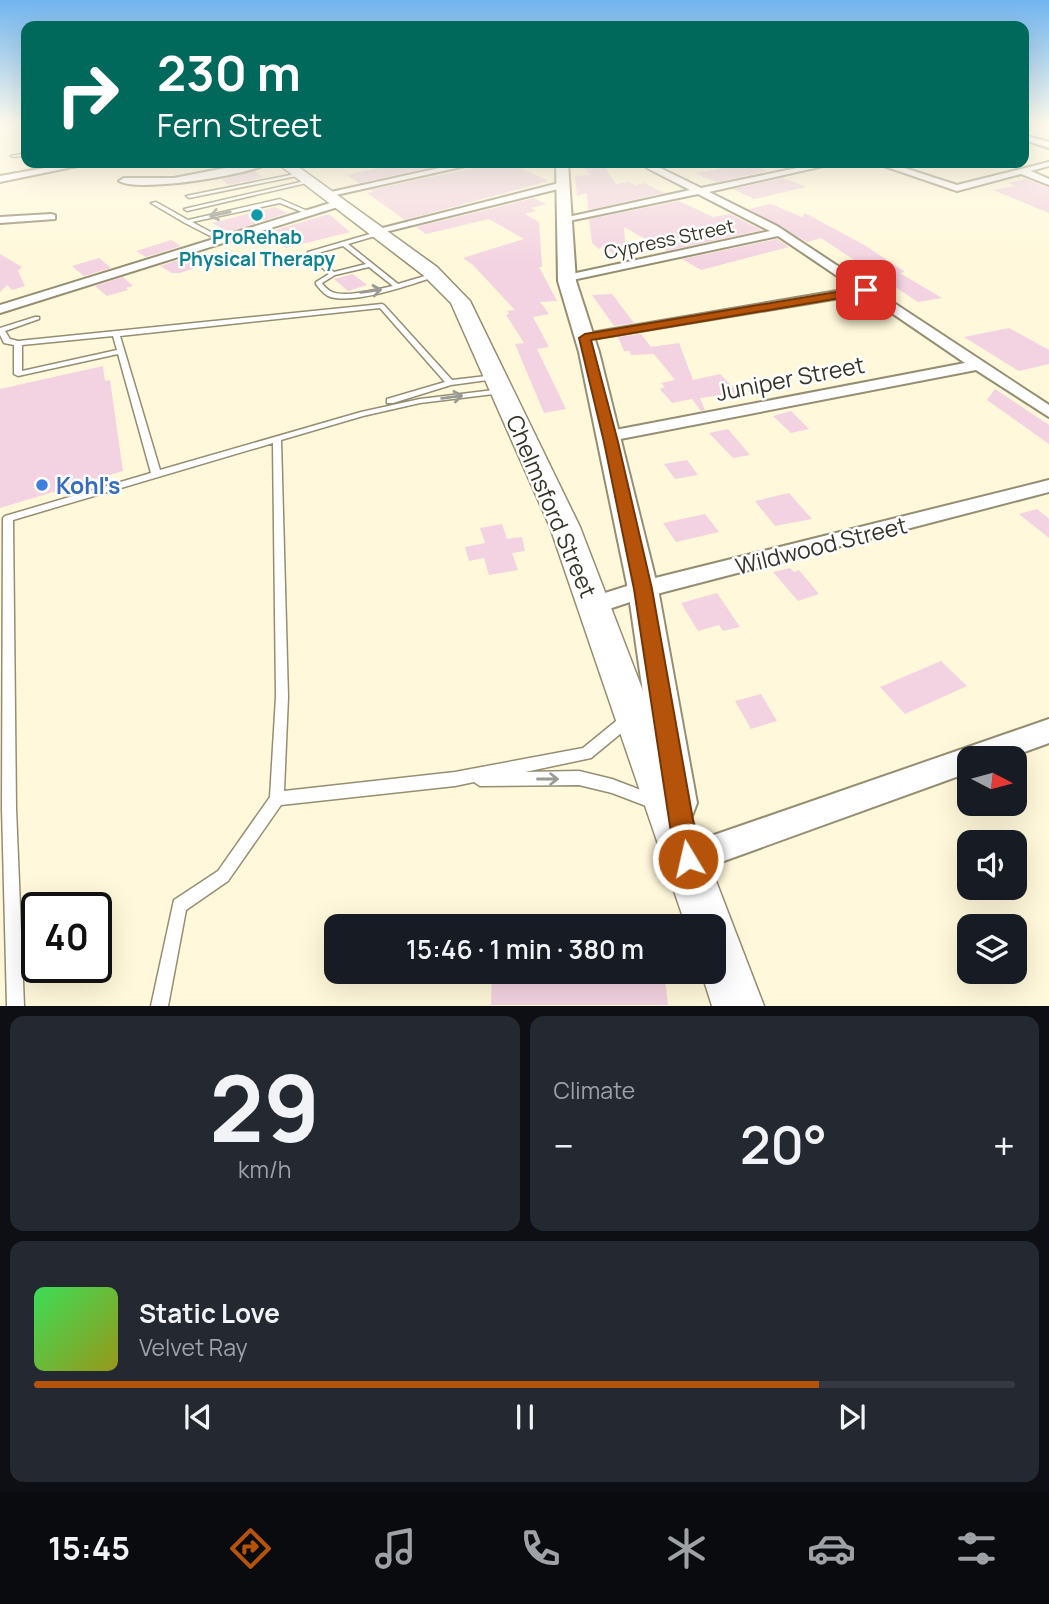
<!DOCTYPE html>
<meta charset="utf-8">
<style>
:root{--surface:#171b24;--page:#242831;--text:#f1f3f6;--muted:#9ea1a6;--line:#363941;--accent:#b45309}
body{margin:0;font-family:Manrope,sans-serif;background:var(--page);color:var(--text);height:100vh;display:flex;flex-direction:column;font-size:26px;white-space:nowrap}
*{box-sizing:border-box;margin:0}
p{font-size:23px;color:var(--muted)}
.icon{flex:none;width:38px;height:38px;fill:none;stroke:currentColor;stroke-width:2;stroke-linecap:round;stroke-linejoin:round}
.map{position:relative;height:1006px;overflow:hidden}
.drawer{display:flex;flex-direction:column;gap:10px;padding:10px;background:#0d0f14;flex:1}
.drawer>*{flex:none}
.top-card{position:absolute;left:21px;top:21px;width:1008px;height:147px;border-radius:14px;box-shadow:0 7px 28px #0002;background:#00695c;color:#fff;overflow:hidden}
.needle{width:46px;rotate:96deg}
.controls{position:absolute;left:957px;top:746px;display:grid;gap:14px}
.controls a{display:grid;place-items:center;width:70px;height:70px;border-radius:14px;background:var(--surface);box-shadow:0 7px 28px #0002;font-size:35px}
.speed{position:absolute;left:21px;top:892px;display:flex;gap:14px;font-size:35px;font-weight:700;text-align:center}
.speed>*{display:grid;place-content:center;width:91px;height:91px;border-radius:50%;background:var(--surface);box-shadow:0 7px 28px #0002;line-height:1}
.speed .limit{border:4px solid #111;border-radius:10px;background:#fff;color:#111}
.pin{position:absolute;display:grid;place-items:center;width:60px;height:60px;color:#fff;margin:-30px;border-radius:14px;box-shadow:0 4px 10px #0006}
.me{position:absolute;width:77px;margin:-38px;rotate:351deg;stroke-linejoin:round;filter:drop-shadow(0 0 5px #0008)}
.turn{display:flex;align-items:center;gap:24px;height:147px;padding:0 21px;font-size:32px}
.turn .icon{width:91px;height:91px;stroke-width:2.5}
.turn b{display:block;font-size:49px;line-height:60px}
.big{font-size:52px;font-weight:600;line-height:1.1}
.drawer .tile{flex:1;display:flex;flex-direction:column;justify-content:center;gap:10px;min-width:0;padding:0 24px;border-radius:14px;background:var(--page)}
.drawer .dial{align-items:center;gap:0}
.dial b{font-size:91px;line-height:1}
.song{display:flex;align-items:center;gap:21px}
.cover{width:84px;height:84px;border-radius:10px;background:linear-gradient(135deg,hsl(130 70% 55%),hsl(60 70% 35%))}
.played{height:7px;border-radius:4px;background:linear-gradient(90deg,var(--accent) 80%,var(--line) 80%)}
.keys{display:flex;justify-content:space-around;direction:ltr}
.heat{display:flex;justify-content:space-between;align-items:center;font-size:38px;direction:ltr}
.drawer .tiles{flex:1;display:grid;gap:10px;grid-template-columns:1fr 1fr}
.tile:last-child{grid-column:span 2}
.trip{position:absolute;left:324px;top:914px;width:402px;height:70px;border-radius:14px;background:var(--surface);box-shadow:0 7px 28px #0002;font-weight:600;line-height:70px;text-align:center}
.tabs{display:flex;height:112px;justify-content:space-around;align-items:center;background:#090b0e;color:var(--muted)}
.tabs .icon{width:49px;height:49px}
.tabs .selected{color:var(--accent)}
.tabs b{font-size:32px;color:var(--text)}
.map>svg:first-child{display:block}
.building{fill:#f3d3e1}
.lines{fill:none;stroke-linecap:round;stroke-linejoin:round}
.lane-casing{stroke:#958e73;stroke-width:3}
.street-casing{stroke:#958e73;stroke-width:4}
.secondary-casing{stroke:#958e73;stroke-width:4}
.primary-casing{stroke:#958e73;stroke-width:3}
.lane{fill:#fff;fill-rule:evenodd}
.street{fill:#fff;fill-rule:evenodd}
.secondary{fill:#fff;fill-rule:evenodd}
.primary{fill:#fff;fill-rule:evenodd}
.oneway{stroke:#9a9a94}
.route{fill:#b45309;stroke:#753606;stroke-width:2}
.culture-dot{fill:#0f9aa8;stroke:#fff;stroke-width:2.5}
.shop-dot{fill:#3f7fe0;stroke:#fff;stroke-width:2.5}
.labels{text-anchor:middle;dominant-baseline:central;stroke-width:5;stroke-linejoin:round;paint-order:stroke}
.far-culture-label{font-size:19px;font-weight:bold;fill:#0d838f;stroke:#fff}
.far-street-label{font-size:19px;fill:#363428;stroke:#fff}
.street-label{font-size:23px;fill:#363428;stroke:#fff}
.shop-label{font-size:23px;font-weight:bold;fill:#366cbe;stroke:#fff;text-anchor:start}
</style>
<div class="map">
<svg width="1049" height="1006" viewBox="0 0 1049 1006">
<rect width="100%" height="100%" fill="#fff8da"/>
<!-- building -->
<g class="building">
<path d="M403,163L443,165L359,183L346,175Z"/>
<path d="M498,163L520,168L549,181L405,220L367,193L373,192L370,190Z"/>
<path d="M748,164L768,171L716,182L695,173Z"/>
<path d="M603,165L616,184L629,182L635,185L644,183L664,193L588,210L587,193L577,196L575,176L590,175L584,166Z"/>
<path d="M255,171L263,178L228,185L222,179Z"/>
<path d="M783,178L806,187L754,199L733,189Z"/>
<path d="M1026,179L1049,187V213L993,190L1016,186L1008,183Z"/>
<path d="M534,198L546,204L531,208L536,211L525,214L539,222L542,267H539L557,301L540,302L549,314L533,317L549,347L537,349L566,409L544,413L515,344L524,343L506,315L509,314L507,311L515,310L473,265L463,258L524,239L489,219L426,234L416,227Z"/>
<path d="M679,201L713,217L730,214L762,230L666,251L624,227L626,254H613L604,245L599,249L592,243L589,219Z"/>
<path d="M771,204L802,217L805,213L866,246L905,272L900,273L942,298L918,302L821,238L807,242L749,209Z"/>
<path d="M275,207L288,213L228,232L212,223Z"/>
<path d="M329,214L350,232L286,248L275,240L255,246L242,240Z"/>
<path d="M777,239L789,247L701,270L682,259Z"/>
<path d="M171,240L181,246L146,257L136,251Z"/>
<path d="M0,254L22,267L18,271L25,286L12,290L7,285L0,292Z"/>
<path d="M194,255L208,264L180,273H172L160,266Z"/>
<path d="M99,258L111,268L84,276L72,266Z"/>
<path d="M353,274L367,285L348,291L334,279Z"/>
<path d="M123,277L133,286L126,288L128,290L107,296L95,286Z"/>
<path d="M612,294L634,323L614,326L592,295Z"/>
<path d="M1009,328L1049,350V364L1019,371L964,337Z"/>
<path d="M641,334L651,347L679,343L693,380L720,374L739,393L700,398L705,410L701,411L692,399L672,403L660,389L665,387L661,383L675,380L654,354L631,355L629,351H624L618,337Z"/>
<path d="M103,366L105,381L110,380L123,471L0,508V389Z"/>
<path d="M995,389L1049,425V444L987,400Z"/>
<path d="M791,411L809,429L791,433L773,416Z"/>
<path d="M728,429L750,455L733,458L709,433Z"/>
<path d="M687,460L698,475L675,479L664,464Z"/>
<path d="M789,493L812,519L775,526L755,501Z"/>
<path d="M1037,509L1049,519V538L1019,514Z"/>
<path d="M705,514L719,532L676,542L663,523Z"/>
<path d="M502,524L507,539L522,537L525,551L512,553L518,570L489,575L484,558L469,561L465,547L485,543L480,528Z"/>
<path d="M790,568L794,572L799,570L819,594L798,601L773,572Z"/>
<path d="M717,593L740,627L723,631L719,625L698,631L681,603Z"/>
<path d="M941,661L967,686L905,714L880,687Z"/>
<path d="M761,694L777,721L751,729L735,701Z"/>
<path d="M492,971H664L668,1005H491Z"/>
</g>
<g class="lines">
<!-- lane casing -->
<g class="lane-casing">
<g id="lane">
<path d="M26,153V155L13,157L11,156Z"/>
<path d="M300,173L302,175L189,198L186,196Z"/>
<path d="M309,180L311,182L187,211L184,209Z"/>
<path d="M280,199L312,213L307,214L280,203L192,222L224,239L225,240L222,242L185,223L151,203L156,202L188,220Z"/>
<path d="M380,231L383,233L382,234L348,244L398,284L435,273L437,274V276C412,284 352,306 328,296C323,293 319,288 316,284V282L329,274L308,254V252ZM343,246L366,264L334,272L314,254ZM369,267L393,286C377,289 344,299 330,291C328,290 323,285 322,283L335,275Z"/>
<path d="M382,304L384,305L452,380L495,375L499,377L495,379L451,385L393,403H387V399L445,382L380,308L120,336L160,470L361,412L420,399L502,389L506,391L502,393L420,403L363,416L281,440L288,697L284,791L455,772L583,748L621,717L626,715L631,717L632,721L631,725L591,758L525,772L579,771L612,779L659,797L661,802L659,807L654,809L612,793L579,785L480,786L474,782L455,786L281,805L228,881L186,910L168,1006H151L174,900L218,871L270,797L276,697L273,443L13,520L16,808L24,1006H7L2,808L3,518L5,516L151,473L118,354L18,376L14,374V345L4,343L0,335V328L35,317H39V319L5,331L10,339L18,341ZM113,336L117,350L22,371V345Z"/>
</g>
</g>
<!-- street casing -->
<g class="street-casing">
<g id="street">
<path d="M1024,135L1049,142V148L1024,140Z"/>
<path d="M1049,162V166L1031,171L1049,179V185L1021,174L957,191L875,163H889L957,185Z"/>
<path d="M73,163H92L0,182V176Z"/>
<path d="M251,163H269C250,175 138,193 119,181L124,178H174Z"/>
<path d="M462,163H479L327,197L322,194Z"/>
<path d="M650,163L701,188L821,163H837L709,192L777,226L1049,405V417L976,370L610,441L604,440L601,436L610,431L965,363L864,294L580,341L578,338L580,335L585,334L855,288L778,236L563,282V276L567,275L770,231L698,194L564,222L559,219L690,190L647,168V164Z"/>
<path d="M563,182L568,185L566,187L377,234L371,231Z"/>
<path d="M340,200L345,203L344,205L0,313V305Z"/>
<path d="M51,214L55,215V219L0,223V217Z"/>
<path d="M1049,480V492L645,597L594,614L586,611L583,605L586,599L643,581Z"/>
<path d="M1049,719V743L1008,758H970V772L688,874L677,870L673,859L677,848L688,844Z"/>
</g>
</g>
<!-- secondary casing -->
<g class="secondary-casing">
<path id="secondary" d="M556,163H568L576,281L599,352L658,589L697,803L692,816L678,822L664,816L659,803L628,589L579,352L558,281Z"/>
</g>
<!-- primary casing -->
<g class="primary-casing">
<path id="primary" d="M277,163H293L437,267L470,301L580,527L764,1006H712L701,971H714V926H686L550,527L451,303L423,275Z"/>
</g>
<!-- lane -->
<use href="#lane" class="lane"/>
<!-- street -->
<use href="#street" class="street"/>
<!-- secondary -->
<use href="#secondary" class="secondary"/>
<!-- primary -->
<use href="#primary" class="primary"/>
</g>
<!-- one-way arrows -->
<defs><path id="oneway-shaft" d="M-6 0H5M1.5-3L5.5 0L1.5 3" fill="none" stroke-width="1.6" stroke-linecap="round" stroke-linejoin="round" transform="scale(1.75)"/></defs>
<g class="oneway">
<use href="#oneway-shaft" transform="translate(220 214) rotate(168)"/>
<use href="#oneway-shaft" transform="translate(371 291) rotate(-7)"/>
<use href="#oneway-shaft" transform="translate(452 397) rotate(-7)"/>
<use href="#oneway-shaft" transform="translate(548 779)"/>
</g>
<!-- sky -->
<linearGradient id="sky" x2="0" y2="1"><stop stop-color="#71b5ef"/><stop offset="0.47" stop-color="#fffcee"/><stop offset="1" stop-color="#fffcee" stop-opacity="0"/></linearGradient>
<rect width="1049" height="263" fill="url(#sky)"/>
<!-- route -->
<path class="route" d="M866,287L870,288V293L591,340L618,442L652,589L700,859L696,868L688,872L679,868L675,859L634,589L604,442L579,338L585,334Z"/>
<!-- markers -->
<circle class="culture-dot" cx="257" cy="215" r="7"/>
<circle class="shop-dot" cx="42" cy="485" r="7"/>
<g class="labels">
<!-- far-culture labels -->
<g class="far-culture-label">
<text x="257" y="237">ProRehab<tspan x="257" dy="22">Physical Therapy</tspan></text>
</g>
<!-- far-street labels -->
<g class="far-street-label">
<text transform="translate(669 239) rotate(-12)">Cypress Street</text>
</g>
<!-- street labels -->
<g class="street-label">
<text transform="translate(790 378) rotate(-11)">Juniper Street</text>
<text transform="translate(552 506) rotate(67)">Chelmsford Street</text>
<text transform="translate(821 545) rotate(-14)">Wildwood Street</text>
</g>
<!-- shop labels -->
<g class="shop-label">
<text x="56" y="485">Kohl's</text>
</g>
</g>
</svg>
<div class="controls">
<a><svg class="needle" viewBox="-14 -14 28 28"><path d="M0-13l5 13h-10z" fill="#e53935"/><path d="M0 13l5-13h-10z" fill="#9ea1a6"/></svg></a>
<a><svg class="icon" aria-label="sound" viewBox="0 0 24 24"><path d="M4 9h4l5-4v14l-5-4H4zM17 9q2 3 0 6"/></svg></a>
<a><svg class="icon" aria-label="layers" viewBox="0 0 24 24"><path d="M12 4l9 5-9 5-9-5zM3 14l9 5 9-5"/></svg></a>
</div>
<div class="speed"><div class="limit">40</div></div>
<div class="pin" style="left:866px;top:290px;background:#d93025"><svg class="icon" aria-label="arrive" viewBox="0 0 24 24"><path d="M6 21V4h12l-3 4 3 4H6"/></svg></div>
<svg class="me" style="left:688px;top:859px" viewBox="-20 -20 40 40"><circle r="17" fill="#b45309" stroke="#fff" stroke-width="3"/><path d="M0-11L8 9 0 5-8 9z" fill="#fff"/></svg>
<div class="trip">15:46 · 1 min · 380 m</div>
<div class="top-card">
<div class="turn"><svg class="icon" aria-label="right" viewBox="0 0 24 24"><path d="M7 20v-9h11M14 6l5 5-5 5"/></svg><div><b>230 m</b>Fern Street</div></div>
</div>
</div>
<section class="drawer">
<div class="tiles">
<div class="tile dial"><b>29</b><p>km/h</p></div>
<div class="tile"><p>Climate</p>
<div class="heat"><a>−</a><b class="big">20°</b><a>+</a></div>
</div>
<div class="tile">
<div class="song"><i class="cover"></i><div><b>Static Love</b><p>Velvet Ray</p></div></div>
<div class="played"></div>
<div class="keys"><svg class="icon" aria-label="previous" viewBox="0 0 24 24"><path d="M18 5L8 12l10 7zM5 5v14"/></svg><svg class="icon" aria-label="pause" viewBox="0 0 24 24"><path d="M8 5v14M16 5v14"/></svg><svg class="icon" aria-label="next" viewBox="0 0 24 24"><path d="M6 5l10 7-10 7zM19 5v14"/></svg></div>
</div>
</div>
</section>
<nav class="tabs">
<b>15:45</b>
<svg class="icon selected" aria-label="directions" viewBox="0 0 24 24"><path d="M12 3l9 9-9 9-9-9zM9 14v-3h6M13 9l2 2-2 2"/></svg>
<svg class="icon" aria-label="music" viewBox="0 0 24 24"><path d="M9 18V5l10-2v13"/><circle cx="6" cy="18" r="3"/><circle cx="16" cy="16" r="3"/></svg>
<svg class="icon" aria-label="phone" viewBox="0 0 24 24"><path d="M5 4h4l2 5-3 2q2 4 5 5l2-3 5 2v4C11 20 4 13 5 4z"/></svg>
<svg class="icon" aria-label="climate" viewBox="0 0 24 24"><path d="M12 3v18M4 7l16 10M4 17L20 7"/></svg>
<svg class="icon" aria-label="car" viewBox="0 0 24 24"><path d="M5 17H2v-5l4-1 3-4h7l3 4 3 1v5h-3M9 17h6M6 11h13"/><circle cx="7" cy="17" r="2"/><circle cx="17" cy="17" r="2"/></svg>
<svg class="icon" aria-label="filters" viewBox="0 0 24 24"><path d="M4 7h16M4 17h16"/><circle cx="9" cy="7" r="2"/><circle cx="15" cy="17" r="2"/></svg>
</nav>
